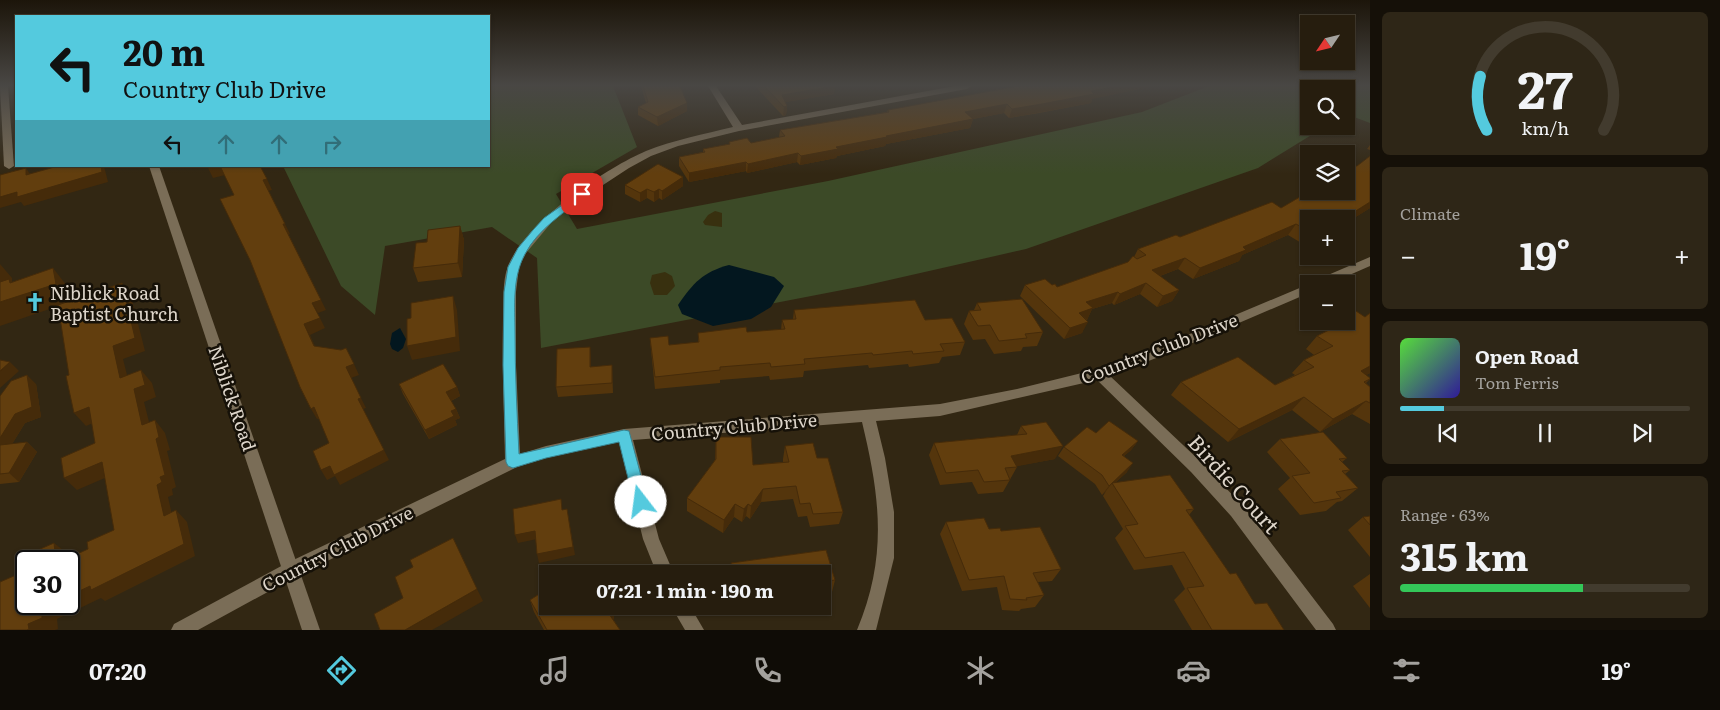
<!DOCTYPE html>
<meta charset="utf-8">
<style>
:root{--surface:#261d0e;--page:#2e2617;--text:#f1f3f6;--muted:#a4a29e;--line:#423b2e;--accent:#54cade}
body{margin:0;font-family:Literata,serif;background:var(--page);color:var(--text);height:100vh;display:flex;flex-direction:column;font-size:19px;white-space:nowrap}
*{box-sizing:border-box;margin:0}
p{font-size:16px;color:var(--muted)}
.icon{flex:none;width:28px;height:28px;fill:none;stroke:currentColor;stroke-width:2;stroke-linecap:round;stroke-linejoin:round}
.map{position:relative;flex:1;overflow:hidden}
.drawer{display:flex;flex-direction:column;gap:12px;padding:12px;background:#151008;width:350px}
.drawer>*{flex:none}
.banner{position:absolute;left:15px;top:15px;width:475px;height:152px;border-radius:0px;box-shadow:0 1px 4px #0004,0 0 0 1px var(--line);background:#54cade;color:#111;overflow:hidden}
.needle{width:32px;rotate:235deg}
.buttons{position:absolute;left:1300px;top:15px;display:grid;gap:10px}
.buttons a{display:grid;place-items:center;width:55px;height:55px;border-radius:0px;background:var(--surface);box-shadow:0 1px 4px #0004,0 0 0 1px var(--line);font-size:25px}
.speed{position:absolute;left:15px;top:550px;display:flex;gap:10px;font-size:25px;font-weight:700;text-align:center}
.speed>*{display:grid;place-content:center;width:65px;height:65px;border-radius:50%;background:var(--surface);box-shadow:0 1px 4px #0004,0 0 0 1px var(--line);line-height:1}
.speed .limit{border:2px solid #111;border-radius:8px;background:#fff;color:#111}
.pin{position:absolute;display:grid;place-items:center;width:42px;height:42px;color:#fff;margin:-21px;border-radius:10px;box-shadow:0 2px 8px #0006}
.me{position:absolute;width:55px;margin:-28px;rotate:345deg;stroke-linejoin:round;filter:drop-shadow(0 0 4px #0008)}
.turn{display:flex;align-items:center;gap:18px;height:105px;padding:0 25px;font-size:22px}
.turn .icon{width:65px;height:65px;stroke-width:2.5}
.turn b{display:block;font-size:35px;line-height:42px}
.lanes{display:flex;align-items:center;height:48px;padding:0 25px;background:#0003;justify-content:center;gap:25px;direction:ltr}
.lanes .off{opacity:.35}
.big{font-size:38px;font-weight:700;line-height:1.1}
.drawer .card{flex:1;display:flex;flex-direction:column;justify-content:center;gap:8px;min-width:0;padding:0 18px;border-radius:8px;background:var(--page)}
.drawer .dial{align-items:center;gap:0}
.dial svg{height:130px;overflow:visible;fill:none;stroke:var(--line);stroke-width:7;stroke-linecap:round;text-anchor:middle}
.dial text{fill:var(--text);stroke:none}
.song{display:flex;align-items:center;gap:15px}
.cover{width:60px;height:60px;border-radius:8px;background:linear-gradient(135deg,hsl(110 70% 55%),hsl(250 70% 35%))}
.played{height:5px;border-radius:2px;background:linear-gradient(90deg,var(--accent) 15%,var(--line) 15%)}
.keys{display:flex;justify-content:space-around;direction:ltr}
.heat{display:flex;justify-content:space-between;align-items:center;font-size:28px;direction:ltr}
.charge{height:8px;border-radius:4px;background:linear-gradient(90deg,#34c759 63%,var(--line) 0)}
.trip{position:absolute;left:539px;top:565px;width:292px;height:50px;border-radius:0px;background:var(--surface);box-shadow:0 1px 4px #0004,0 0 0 1px var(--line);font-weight:700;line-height:50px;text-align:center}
.menu{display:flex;height:80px;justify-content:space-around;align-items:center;background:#0f0c06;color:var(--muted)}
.menu .icon{width:35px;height:35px}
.menu .selected{color:var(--accent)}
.menu b{font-size:22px;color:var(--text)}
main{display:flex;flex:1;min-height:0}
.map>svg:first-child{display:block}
.green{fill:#3c4a27}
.sand{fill:#38300f}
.water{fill:#03171f}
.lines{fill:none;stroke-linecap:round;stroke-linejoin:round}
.minor{fill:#7a6d57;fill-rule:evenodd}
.secondary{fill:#7a6d57;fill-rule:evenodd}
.wall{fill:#54350c}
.shaded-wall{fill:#452b0a}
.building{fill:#623e0e;stroke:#452b0a}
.route{fill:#54cade;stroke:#378390}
.labels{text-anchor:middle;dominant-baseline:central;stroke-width:5;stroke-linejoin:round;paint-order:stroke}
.poi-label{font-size:18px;fill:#ddd5ca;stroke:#161108;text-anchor:start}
.street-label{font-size:18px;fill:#ddd5ca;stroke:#161108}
.near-street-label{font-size:21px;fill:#ddd5ca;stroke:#161108}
</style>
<main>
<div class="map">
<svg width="1370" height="630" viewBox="0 0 1370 630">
<rect width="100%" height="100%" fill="#322713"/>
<!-- green -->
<path class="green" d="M489,86H613L637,147L556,194L577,229L828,181L1142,112L1209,86H1370V123L1346,114V89H1309V126H1326L1258,168L1026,249L863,286L541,348L537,258L492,227L385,246L375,315L341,286L283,166H489Z"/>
<!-- sand -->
<g class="sand">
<path d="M715,211L722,213V227L705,225L703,222L708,215Z"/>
<path d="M665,272L672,276L675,286L667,295H654L650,283L652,275Z"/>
</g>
<!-- water -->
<g class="water">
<path d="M729,265L774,277L784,286L771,307L751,319L713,326L682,314L678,305C693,283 703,272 729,265Z"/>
<path d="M400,328L406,339L403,348L398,352L392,349L390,344L392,333Z"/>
</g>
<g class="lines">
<!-- minor -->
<g class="minor">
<path d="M0,86H8L14,166L9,169L4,166Z"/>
<path d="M708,86H716L742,125L955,86H971L967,89L739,131L678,146L651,156L629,168L571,206L551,223L526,253L519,267L516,292V365L520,454L546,446L624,429L940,404L1017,389L1098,369L1159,347L1309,284V293L1169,353L1110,376L1201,462L1243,506L1333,624L1336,630H1316L1231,516L1191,472L1097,380L940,416L876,421L885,458L894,512V558L876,630H857C888,556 880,497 862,422L633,440L659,539L674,574H657L643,539L619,442L546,458L517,467L297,576L198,630H171L174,624L285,564L505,459C504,412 502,365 503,318C504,302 502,281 508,266C525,223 604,169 646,151C674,140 704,134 733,127Z"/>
<path d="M1370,257V266L1329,284H1312L1314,281Z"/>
<path d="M671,606H690L704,630H685Z"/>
</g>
<!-- secondary -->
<path class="secondary" d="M149,166H159L320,630H302Z"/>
</g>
<!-- wall -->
<g class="wall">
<path d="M641,86H680L687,111L658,126L638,115V107L646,103Z"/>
<path d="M755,86H835L834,94L785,102L787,106L786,115L783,116Z"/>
<path d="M1092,99L1091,103L1039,113L1009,118L1004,113L973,119L970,128L886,144L885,146L837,156L836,158L800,165L797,162L747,173L746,171L689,182L679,166V157L703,152V149L729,144V142L751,143L779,137L780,130L887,112L888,110Z"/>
<path d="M1370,145V150L1367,149Z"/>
<path d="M1370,156V208L1346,223L1309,219V242L1303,244L1288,235L1242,255L1239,261L1193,279L1178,269L1160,276L1179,290L1172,301L1157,307L1140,294L1114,305L1112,303L1092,309L1087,320L1082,333L1064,339L1020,296L1025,285H1052L1057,287L1128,262L1134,257L1138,249L1281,208L1357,166Z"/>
<path d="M1309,171V186L1300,182L1308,172Z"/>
<path d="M625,185L683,186L662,200L659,198L654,202L647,198L640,202L625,194Z"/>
<path d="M460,226L464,240L462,277L418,282L413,268L427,242Z"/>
<path d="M977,303L1043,332L1037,346L1023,347L1021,351L994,354L985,339L973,340L964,324L969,311L974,310Z"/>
<path d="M794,310L925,320L965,342L960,355L942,357L939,363L909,367L908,364L869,368L868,365L804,371L803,377L770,380L769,376L720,380V383L655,389L651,350L650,338L669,345L698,342V333L747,332L781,330L782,320L793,319Z"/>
<path d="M1370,313V373L1366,375L1370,379L1366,383L1370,387V424L1352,414L1320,432L1292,410L1228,442L1171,395L1181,382L1275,385L1295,375L1292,373L1304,360L1314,355L1306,349L1317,336L1332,328L1339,321H1346L1365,317Z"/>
<path d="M591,356V367L612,365L613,393L558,397L556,387Z"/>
<path d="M36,384L41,417L25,423L12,444L27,442L37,452L19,482L0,484V396Z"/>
<path d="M399,384L457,387L460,396L451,401L456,409L460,418L455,420L457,425L429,439L403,394Z"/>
<path d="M1021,426L1055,459L1016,466L1017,467L1003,492L978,494L972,482L940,485L929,455L934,443L1017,435Z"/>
<path d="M1096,433L1138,441L1131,450L1124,456L1127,472L1116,482L1194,509L1189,515L1230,574L1255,604L1284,630H1192L1174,600L1185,589L1172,565L1134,570L1115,538L1123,529L1103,496L1106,491L1102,495L1095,484L1058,456L1064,447Z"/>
<path d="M716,437L753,465L783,462V459L785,446L817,458L843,512L839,524L810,527L807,516L798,517L793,499L761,502L750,519L746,516L742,522L734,517L723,533L687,511V498L715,460Z"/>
<path d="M1280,439L1347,458L1342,462L1350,470L1345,474L1358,488L1342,501L1337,502L1326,511L1300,515L1278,489L1290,478L1267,452Z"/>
<path d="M1370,516V557L1348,530L1363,517Z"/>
<path d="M946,522L1001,531L1061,569L1052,581L1038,582L1044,595L1035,607L1021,609L1019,611L1002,610L997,587L962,591L940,534Z"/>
<path d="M826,550L835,580L832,592L822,593V574H730L731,563Z"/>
<path d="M1370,574V608L1353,586Z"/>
<path d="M541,580L612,607L614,619H613L620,630H544L534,612L530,600L544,591Z"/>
<path d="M736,606H759L737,609Z"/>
<path d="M767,606H802L801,610L769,614Z"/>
</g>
<!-- shaded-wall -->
<g class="shaded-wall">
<path d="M835,86L834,94L781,103L782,95Z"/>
<path d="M875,86H886L874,88Z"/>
<path d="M1118,86H1155L1092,99L1091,103L1009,118L1012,109Z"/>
<path d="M687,103V111L658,126L657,117Z"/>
<path d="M1007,104L1004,113L973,119L970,128L886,144L885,146L837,156L836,158L800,165L801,156L965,112Z"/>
<path d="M787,106L786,115L783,116L784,107Z"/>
<path d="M798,153L797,162L747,173L748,164Z"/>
<path d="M746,162V171L689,182V173Z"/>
<path d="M101,166H104L108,182L24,206L21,202L0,208V197Z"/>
<path d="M214,166H220L225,175L213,178L208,168Z"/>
<path d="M26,168L32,177L26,175Z"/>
<path d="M683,177V186L662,200V191Z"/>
<path d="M267,179L272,190L268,191L263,180Z"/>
<path d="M647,189V198L640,202V193Z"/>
<path d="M659,189V198L654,202V192Z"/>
<path d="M1370,202V208L1346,223V219H1343Z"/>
<path d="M283,224H285L290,234L288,235Z"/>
<path d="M1296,224L1288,235L1242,255L1239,261L1193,279L1200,268L1243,247Z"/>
<path d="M460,226L464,240L462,277L458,263Z"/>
<path d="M1309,237V242L1303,244Z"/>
<path d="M1185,258L1178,269L1146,281L1152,270Z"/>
<path d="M0,264L12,278V282L53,268L67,286L70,302L0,326Z"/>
<path d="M122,283L131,296L145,351L123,359L131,391L120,378L113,346Z"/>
<path d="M1146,283L1140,294L1114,305L1120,294Z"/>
<path d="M1179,290L1172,301L1157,307L1163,296Z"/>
<path d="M1118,292L1112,303L1092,309L1087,320L1079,313L1086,302Z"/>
<path d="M453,296L457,310L460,351L412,360L407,346Z"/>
<path d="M321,300L326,310L318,313L312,303Z"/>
<path d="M320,318L325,328L310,335L320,357L304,324Z"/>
<path d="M1088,322L1082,333L1064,339L1070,328Z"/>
<path d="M590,347L591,356V376L590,367Z"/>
<path d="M10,362L19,371L0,388V371Z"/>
<path d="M354,364L359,375L351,378L346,367Z"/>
<path d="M1370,366V373L1348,385L1361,371Z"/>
<path d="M141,370L152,383L156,397L144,402L153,438L142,425L134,389Z"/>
<path d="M27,375L36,384L41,417L25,423L6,454L0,449V438Z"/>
<path d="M457,387L460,396L450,401L446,392Z"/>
<path d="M1304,397L1292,410L1228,442L1239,429Z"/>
<path d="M361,398L366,408L363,409L358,399Z"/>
<path d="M1366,401L1352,414L1320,432L1333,419Z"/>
<path d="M89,407L100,420L86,426L74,413Z"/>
<path d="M314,407L320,418L317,419L311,409Z"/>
<path d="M456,409L460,418L455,420L457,425L429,439L425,430L451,411Z"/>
<path d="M155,420L165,433L170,450L167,451L176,487L172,489L173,495L168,497L175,528L164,516L157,485L160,477Z"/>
<path d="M1138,441L1131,450L1115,464L1122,455Z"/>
<path d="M27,442L37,452L19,482L9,473Z"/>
<path d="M1063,446L1055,459L1008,468L1011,456Z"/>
<path d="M384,450L389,460L340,485L335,476L327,480L321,470L330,466Z"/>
<path d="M102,462L114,474L77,490L64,478Z"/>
<path d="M1133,463L1127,472L1113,485L1112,483L1106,491L1102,495L1109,486Z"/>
<path d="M763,489L761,502L750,519L751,506Z"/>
<path d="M735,504L734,517L723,533L724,520Z"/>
<path d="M748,504L746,516L742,522L744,509Z"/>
<path d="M567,509L575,555L539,563L537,554Z"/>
<path d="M176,510L187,522L195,556L105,601L101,598L57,619L58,629L55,630H27L28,624L42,608L51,604H69V596Z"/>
<path d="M535,531L537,539L518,543L515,535Z"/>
<path d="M54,543L68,554L71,575L69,561H56Z"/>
<path d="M477,589L483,601L432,630H405Z"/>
<path d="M612,607L614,619L609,622L607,611Z"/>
</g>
<!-- building -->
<g class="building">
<path d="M643,86H680L687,103L657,117L638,107L648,102Z"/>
<path d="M764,86H835L782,95L787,106L784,107Z"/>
<path d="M1018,86H1118L1091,91L1094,94L1042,104L1012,109L1007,104L965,112L973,119L886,136L887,137L836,147L838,149L801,156L798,153L748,164L746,162L689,173L679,157L705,152L703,149L730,144L729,142L747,138L751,143L785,136L780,130L889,112L888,110Z"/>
<path d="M1370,156V202L1343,219H1309V231L1296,224L1243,247L1246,250L1200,268L1185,258L1152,270L1179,290L1163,296L1146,283L1120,294L1118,292L1086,302L1093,308L1079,313L1088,322L1070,328L1025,285L1045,279L1052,285L1055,284L1057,287L1128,262L1133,256L1137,259L1146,255L1138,249L1176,235L1180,237L1272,202L1281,208L1310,191H1346V165L1357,166Z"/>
<path d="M658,164L683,177L662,191L659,189L654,192L647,189L640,193L625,185Z"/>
<path d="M58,166H101L102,172L17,197V192L0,197V175L26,168V175Z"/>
<path d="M220,166H260L267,179L263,180L285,224H283L321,300L312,303L320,318L304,324L314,346L341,350L346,348L354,364L346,367L361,398L358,399L384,450L334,475L330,466L321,470L313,451L329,443L314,407L311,409L300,387L250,260L220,199L234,195Z"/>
<path d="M460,226L458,263L413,268L416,243L427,242L428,230Z"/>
<path d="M53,268L56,284L0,302V282L9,279L10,283Z"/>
<path d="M122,283L135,338L113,346L120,378L141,370L145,385L134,389L142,425L155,420L159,437L156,439L165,475L160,477L162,482L157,485L164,516L176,510L184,544L91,590L90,586L69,596V561H62L88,549L87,542L114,530L102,462L64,478L61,458L95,443L89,407L74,413L66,376L69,375L58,305Z"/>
<path d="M453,296L456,337L407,346V319L411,318V303Z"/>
<path d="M1022,299L1043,332L1025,334L1027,338L999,341L990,325L978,326L969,311L981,310L977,303Z"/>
<path d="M915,300L925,320L952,318L965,342L940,344L944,351L913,354L912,351L873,355L872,353L804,359L805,364L771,367L770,363L720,367V370L655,377L650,338L668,336L669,345L699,342L698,333L746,327L747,332L785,329L782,320L796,319L794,310Z"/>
<path d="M1356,311L1365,317L1370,313V366L1361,371L1370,378V379L1364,382L1370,387V403L1366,401L1333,419L1304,397L1239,429L1181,382L1238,357L1275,385L1314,367L1304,360L1333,346L1317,336L1345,322L1344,321H1346V316Z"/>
<path d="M590,347V367L612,365V383L556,387L557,349Z"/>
<path d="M0,360L10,362L0,371Z"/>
<path d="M443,364L457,387L446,392L456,409L451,411L454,416L425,430L399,384Z"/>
<path d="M27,375L32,407L15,414L0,438V396L11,381Z"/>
<path d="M1109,421L1138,441L1122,455L1133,463L1109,486L1102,475L1064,447L1087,427L1096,433Z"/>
<path d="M1046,422L1063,446L1011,456L1017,467L1005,468L1010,480L984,482L978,470L946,473L934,443L1027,434L1021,426Z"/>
<path d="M1323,432L1347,458L1339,459L1350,470L1342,471L1358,488L1336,492L1341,498L1314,503L1292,476L1310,473L1280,439Z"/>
<path d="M716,437H751L753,465L789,462L785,446L813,443L817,458H828L843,512L813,514L810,503L800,504L796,486L763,489L751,506L748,504L744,509L735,504L724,520L687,498L716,459Z"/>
<path d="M27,442L9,473L0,474V445Z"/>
<path d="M1170,475L1194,509L1186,510L1230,574L1236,573L1255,604L1267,603L1284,630H1212L1187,588L1204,586L1184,552L1145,558L1125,526L1138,524L1112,483Z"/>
<path d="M561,499L562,510L567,509L573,547L537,554L535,531L515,535L513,509Z"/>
<path d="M1370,516V525L1363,517Z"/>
<path d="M984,518L989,529L1000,528L1001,531L1040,527L1061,569L1033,573L1044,595L1026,598L1027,600L1010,599L1004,576L969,580L946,522Z"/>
<path d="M453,538L477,589L405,630H380L374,614L403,598L395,577L413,567L410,560Z"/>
<path d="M54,543L56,561H26V604H51L42,608V618L28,624L29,629L27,630H0V582L16,575L15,560Z"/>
<path d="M826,550L835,580L822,582V574H734L731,563Z"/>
<path d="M585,566L591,574H572Z"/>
<path d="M548,575V606H612V607L607,611L620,630H547L530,600L547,589L541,580Z"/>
</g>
<!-- sky -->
<linearGradient id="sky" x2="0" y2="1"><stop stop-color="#1c150a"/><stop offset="0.49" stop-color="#494744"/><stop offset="1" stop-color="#494744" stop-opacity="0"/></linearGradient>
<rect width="1370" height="174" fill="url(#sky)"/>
<!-- route -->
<path class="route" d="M582,191L586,194L585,196C564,213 538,229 525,254C512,278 515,306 515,332C515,373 517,413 519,454L624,430L629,431L648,502L646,507L641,509L636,507L634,502L619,442L546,458L513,468L508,466L506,462L503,365L504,292L508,267L518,248L533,230L544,218Z"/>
<!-- icons -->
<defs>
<g id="church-bare" transform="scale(1.5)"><path d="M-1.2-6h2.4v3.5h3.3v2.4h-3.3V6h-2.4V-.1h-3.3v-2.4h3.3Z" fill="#54cade" stroke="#161108" stroke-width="2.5" paint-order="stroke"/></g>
</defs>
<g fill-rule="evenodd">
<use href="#church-bare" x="35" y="302"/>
</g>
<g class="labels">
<!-- poi labels -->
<g class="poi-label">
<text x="50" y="292">Niblick Road<tspan x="50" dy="21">Baptist Church</tspan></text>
</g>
<!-- street labels -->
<g class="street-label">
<text transform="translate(1159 348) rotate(-21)">Country Club Drive</text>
<text transform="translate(233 398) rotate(71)">Niblick Road</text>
<text transform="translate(734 426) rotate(-5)">Country Club Drive</text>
<text transform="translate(337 548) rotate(-27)">Country Club Drive</text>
</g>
<!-- near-street labels -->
<g class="near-street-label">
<text transform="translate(1235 483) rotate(48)">Birdie Court</text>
</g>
</g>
</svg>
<div class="buttons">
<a><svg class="needle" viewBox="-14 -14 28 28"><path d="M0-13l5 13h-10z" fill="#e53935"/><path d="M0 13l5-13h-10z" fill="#a4a29e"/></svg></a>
<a><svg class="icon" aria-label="search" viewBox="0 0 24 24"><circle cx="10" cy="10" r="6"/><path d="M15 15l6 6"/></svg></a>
<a><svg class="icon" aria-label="layers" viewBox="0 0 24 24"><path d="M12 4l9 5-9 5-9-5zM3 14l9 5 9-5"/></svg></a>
<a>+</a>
<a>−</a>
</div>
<div class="speed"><div class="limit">30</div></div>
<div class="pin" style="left:582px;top:194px;background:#d93025"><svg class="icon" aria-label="arrive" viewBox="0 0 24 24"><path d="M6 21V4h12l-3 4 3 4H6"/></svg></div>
<svg class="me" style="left:641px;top:502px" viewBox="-20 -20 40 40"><circle r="19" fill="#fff"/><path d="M0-13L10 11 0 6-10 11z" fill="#54cade"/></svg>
<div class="trip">07:21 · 1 min · 190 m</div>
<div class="banner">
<div class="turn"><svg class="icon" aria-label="left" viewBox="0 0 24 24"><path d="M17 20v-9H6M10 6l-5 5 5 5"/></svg><div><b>20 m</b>Country Club Drive</div></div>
<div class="lanes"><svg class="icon" aria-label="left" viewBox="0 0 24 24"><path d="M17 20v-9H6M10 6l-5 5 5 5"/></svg><svg class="icon off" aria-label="ahead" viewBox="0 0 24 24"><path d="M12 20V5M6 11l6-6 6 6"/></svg><svg class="icon off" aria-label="ahead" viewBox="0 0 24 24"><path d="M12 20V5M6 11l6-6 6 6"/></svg><svg class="icon off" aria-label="right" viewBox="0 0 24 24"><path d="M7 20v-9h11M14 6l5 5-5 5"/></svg></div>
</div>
</div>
<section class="drawer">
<div class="card dial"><svg viewBox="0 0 100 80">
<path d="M14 69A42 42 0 1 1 86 69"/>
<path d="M14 69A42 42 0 0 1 10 36" stroke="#54cade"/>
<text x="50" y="56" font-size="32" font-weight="700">27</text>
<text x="50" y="72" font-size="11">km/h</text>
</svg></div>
<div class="card"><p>Climate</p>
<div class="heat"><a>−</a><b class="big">19°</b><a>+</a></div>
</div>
<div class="card">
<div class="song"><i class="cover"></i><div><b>Open Road</b><p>Tom Ferris</p></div></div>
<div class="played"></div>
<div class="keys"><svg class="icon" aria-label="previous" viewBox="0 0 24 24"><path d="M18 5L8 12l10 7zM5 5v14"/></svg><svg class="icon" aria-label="pause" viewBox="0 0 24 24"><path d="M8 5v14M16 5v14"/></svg><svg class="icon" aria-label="next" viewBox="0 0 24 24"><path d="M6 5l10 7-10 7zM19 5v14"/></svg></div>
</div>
<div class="card"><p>Range · 63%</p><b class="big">315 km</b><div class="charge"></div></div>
</section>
</main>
<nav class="menu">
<b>07:20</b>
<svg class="icon selected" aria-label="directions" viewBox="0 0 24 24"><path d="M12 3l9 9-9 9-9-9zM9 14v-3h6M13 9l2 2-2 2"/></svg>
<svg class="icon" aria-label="music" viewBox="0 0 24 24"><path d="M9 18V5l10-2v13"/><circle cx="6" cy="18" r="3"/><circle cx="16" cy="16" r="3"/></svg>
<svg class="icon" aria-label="phone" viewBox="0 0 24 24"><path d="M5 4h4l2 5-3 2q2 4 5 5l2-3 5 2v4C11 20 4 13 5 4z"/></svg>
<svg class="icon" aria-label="climate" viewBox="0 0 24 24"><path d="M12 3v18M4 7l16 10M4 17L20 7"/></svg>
<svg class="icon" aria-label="car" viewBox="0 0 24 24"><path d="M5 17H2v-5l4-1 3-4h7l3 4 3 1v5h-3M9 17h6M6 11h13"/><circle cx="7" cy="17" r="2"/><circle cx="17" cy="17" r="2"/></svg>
<svg class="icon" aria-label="filters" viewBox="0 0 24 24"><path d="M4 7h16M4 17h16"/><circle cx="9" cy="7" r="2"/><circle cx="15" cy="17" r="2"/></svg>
<b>19°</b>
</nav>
